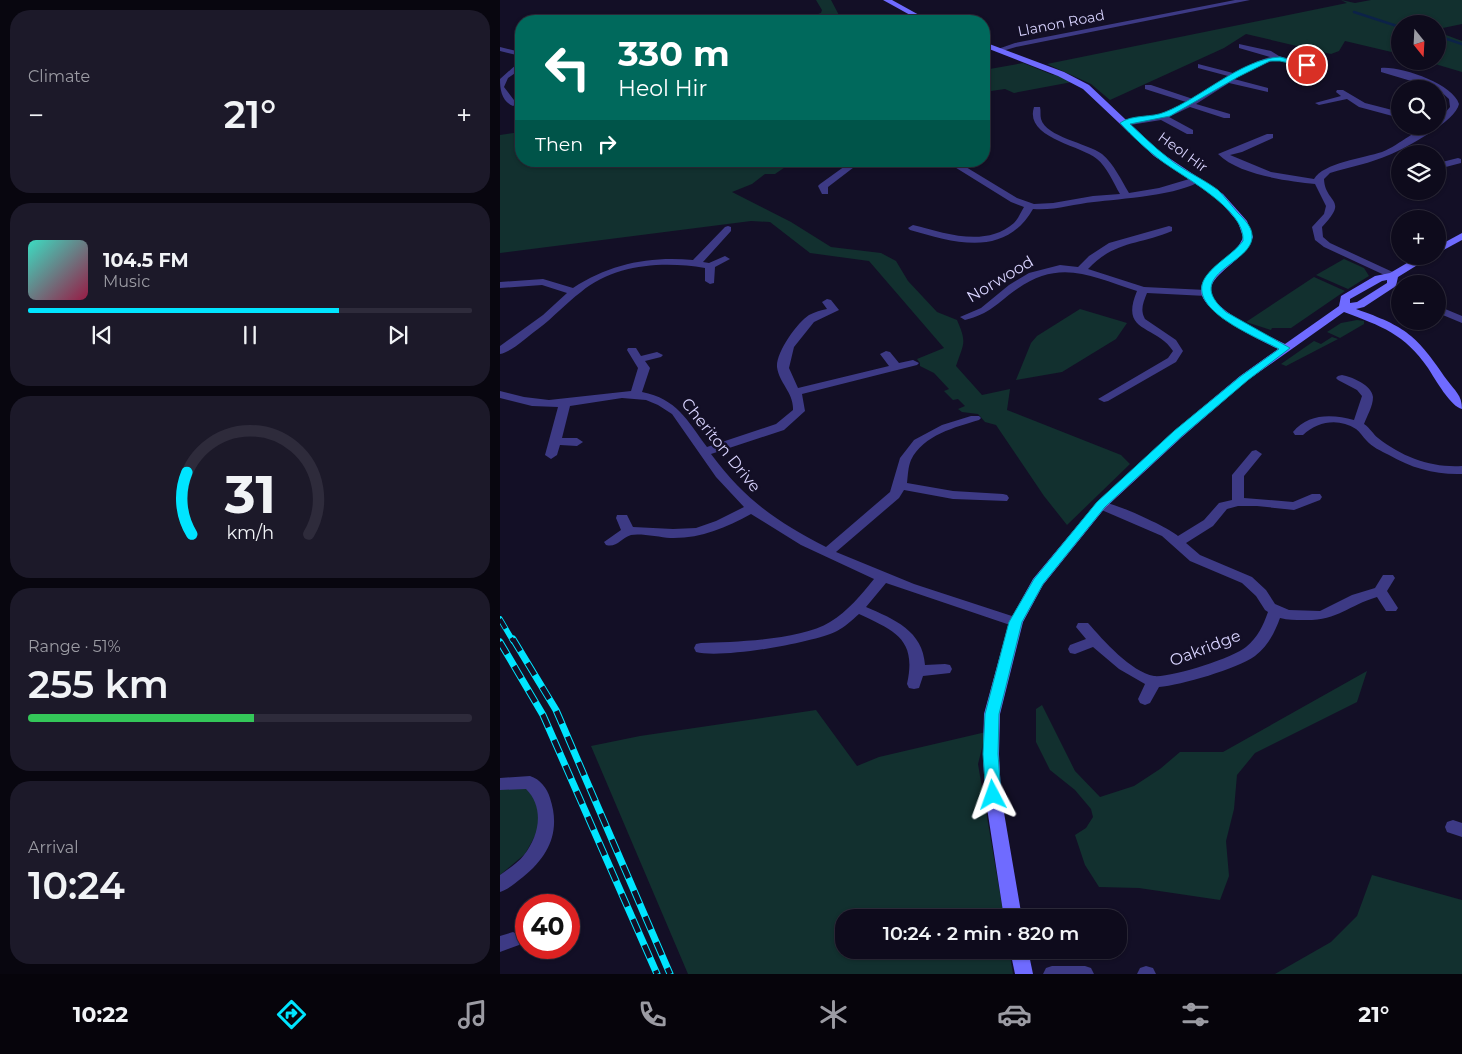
<!DOCTYPE html>
<meta charset="utf-8">
<style>
:root{--surface:#0e0b1c;--page:#1c1929;--text:#f1f3f6;--muted:#9b9ba3;--line:#2e2b3b;--accent:#00e5ff}
body{margin:0;font-family:Montserrat,sans-serif;background:var(--page);color:var(--text);height:100vh;display:flex;flex-direction:column;font-size:19px;white-space:nowrap}
*{box-sizing:border-box;margin:0}
p{font-size:16px;color:var(--muted)}
.icon{flex:none;width:28px;height:28px;fill:none;stroke:currentColor;stroke-width:2;stroke-linecap:round;stroke-linejoin:round}
.map{position:relative;flex:1;overflow:hidden}
.sheet{display:flex;flex-direction:column;gap:10px;padding:10px;background:#08060f;width:500px}
.sheet>*{flex:none}
.banner{position:absolute;left:15px;top:15px;width:475px;height:152px;border-radius:20px;box-shadow:0 1px 4px #0004,0 0 0 1px var(--line);background:#00695c;color:#fff;overflow:hidden}
.needle{width:32px;rotate:162deg}
.buttons{position:absolute;left:891px;top:15px;display:grid;gap:10px}
.buttons a{display:grid;place-items:center;width:55px;height:55px;border-radius:50%;background:var(--surface);box-shadow:0 1px 4px #0004,0 0 0 1px var(--line);font-size:25px}
.speed{position:absolute;left:15px;top:894px;display:flex;gap:10px;font-size:25px;font-weight:700;text-align:center}
.speed>*{display:grid;place-content:center;width:65px;height:65px;border-radius:50%;background:var(--surface);box-shadow:0 1px 4px #0004,0 0 0 1px var(--line);line-height:1}
.speed .limit{border:8px solid #d22;background:#fff;color:#111}
.pin{position:absolute;display:grid;place-items:center;width:42px;height:42px;color:#fff;margin:-21px;border:2px solid #fff;border-radius:50%;box-shadow:0 1px 5px #0007}
.me{position:absolute;width:55px;margin:-28px;rotate:356deg;stroke-linejoin:round;filter:drop-shadow(0 0 4px #0008)}
.turn{display:flex;align-items:center;gap:18px;height:105px;padding:0 20px;font-size:22px}
.turn .icon{width:65px;height:65px;stroke-width:2.5}
.turn b{display:block;font-size:35px;line-height:42px}
.then{display:flex;align-items:center;height:48px;padding:0 20px;background:#0003;gap:10px;font-size:19px}
.big{font-size:38px;font-weight:600;line-height:1.1}
.sheet .widget{flex:1;display:flex;flex-direction:column;justify-content:center;gap:8px;min-width:0;padding:0 18px;border-radius:20px;background:var(--page)}
.sheet .dial{align-items:center;gap:0}
.dial svg{height:130px;overflow:visible;fill:none;stroke:var(--line);stroke-width:7;stroke-linecap:round;text-anchor:middle}
.dial text{fill:var(--text);stroke:none}
.song{display:flex;align-items:center;gap:15px}
.cover{width:60px;height:60px;border-radius:8px;background:linear-gradient(135deg,hsl(170 70% 55%),hsl(340 70% 35%))}
.played{height:5px;border-radius:2px;background:linear-gradient(90deg,var(--accent) 70%,var(--line) 70%)}
.keys{display:flex;justify-content:space-around;direction:ltr}
.heat{display:flex;justify-content:space-between;align-items:center;font-size:28px;direction:ltr}
.charge{height:8px;border-radius:4px;background:linear-gradient(90deg,#34c759 51%,var(--line) 0)}
.trip{position:absolute;left:335px;top:909px;width:292px;height:50px;border-radius:20px;background:var(--surface);box-shadow:0 1px 4px #0004,0 0 0 1px var(--line);font-weight:600;line-height:50px;text-align:center}
.tab-bar{display:flex;height:80px;justify-content:space-around;align-items:center;background:#06040b;color:var(--muted)}
.tab-bar .icon{width:35px;height:35px}
.tab-bar .selected{color:var(--accent)}
.tab-bar b{font-size:22px;color:var(--text)}
main{display:flex;flex:1;min-height:0}
.map>svg:first-child{display:block}
.green{fill:#12302f}
.lines{fill:none;stroke-linecap:round;stroke-linejoin:round}
.stream{stroke:#0c2248;stroke-width:2.5}
.street{fill:#3d3a85;fill-rule:evenodd}
.secondary{fill:#6f6bff;fill-rule:evenodd}
.rail-far1-casing{stroke:#00e5ff;stroke-width:5.5}
.rail-casing{stroke:#00e5ff;stroke-width:7}
.rail-far1{stroke:#130f26;stroke-width:4;stroke-dasharray:11;stroke-linecap:butt}
.rail{stroke:#130f26;stroke-width:5;stroke-dasharray:14;stroke-linecap:butt}
.route{fill:#00e5ff;stroke:#0095a6}
.labels{text-anchor:middle;dominant-baseline:central;stroke-width:5;stroke-linejoin:round;paint-order:stroke}
.far-street-label{font-size:14px;fill:#d9d4ff;stroke:#130f26}
.street-label{font-size:16px;fill:#d9d4ff;stroke:#130f26}
</style>
<main>
<section class="sheet">
<div class="widget"><p>Climate</p>
<div class="heat"><a>−</a><b class="big">21°</b><a>+</a></div>
</div>
<div class="widget">
<div class="song"><i class="cover"></i><div><b>104.5 FM</b><p>Music</p></div></div>
<div class="played"></div>
<div class="keys"><svg class="icon" aria-label="previous" viewBox="0 0 24 24"><path d="M18 5L8 12l10 7zM5 5v14"/></svg><svg class="icon" aria-label="pause" viewBox="0 0 24 24"><path d="M8 5v14M16 5v14"/></svg><svg class="icon" aria-label="next" viewBox="0 0 24 24"><path d="M6 5l10 7-10 7zM19 5v14"/></svg></div>
</div>
<div class="widget dial"><svg viewBox="0 0 100 80">
<path d="M14 69A42 42 0 1 1 86 69"/>
<path d="M14 69A42 42 0 0 1 11 31" stroke="#00e5ff"/>
<text x="50" y="56" font-size="32" font-weight="700">31</text>
<text x="50" y="72" font-size="11">km/h</text>
</svg></div>
<div class="widget"><p>Range · 51%</p><b class="big">255 km</b><div class="charge"></div></div>
<div class="widget"><p>Arrival</p><b class="big">10:24</b></div>
</section>
<div class="map">
<svg width="962" height="974" viewBox="0 0 962 974">
<rect width="100%" height="100%" fill="#130f26"/>
<!-- green -->
<g class="green">
<path d="M316,0H331L341,19L317,21H279L306,18L321,13L322,10Z"/>
<path d="M841,0L855,3L871,0H962V24L938,29V24H900V54L845,41L839,51L831,54L746,34L724,48L610,100L591,84L547,64L847,3Z"/>
<path d="M938,32L962,41V72L925,61H938Z"/>
<path d="M523,63L553,75L556,74L572,82L514,93L505,89L484,92V70Z"/>
<path d="M21,132V161H294L275,174H265L252,184L232,192L291,222L331,247L381,253L396,261L408,281L437,312L457,320C467,343 464,343 456,366L482,395L510,389L507,410L621,455L630,464L567,525L544,496L496,425L485,422L478,414L462,412L458,409L465,406L458,399L453,400L444,391L449,389L434,373L420,366V363L417,359L444,348L369,261L310,253L270,222L251,221L0,253V135Z"/>
<path d="M844,259L864,268L869,276L848,289L816,275Z"/>
<path d="M814,277L845,291L791,328H772L771,330L746,322Z"/>
<path d="M580,309L627,323L616,339L562,372L516,380L531,343L537,336Z"/>
<path d="M857,320L864,321V324L840,338L827,332L841,323Z"/>
<path d="M832,337L838,339L786,366L781,364L814,341L821,344Z"/>
<path d="M867,671L857,702L755,753L737,775L734,809L726,841L729,876L720,900L639,888L599,887L585,865L575,835L586,828L593,817L591,809L575,790L550,770L536,742V709L542,705L575,771L600,797L634,786L660,769L680,752H723Z"/>
<path d="M316,710L357,766L379,757L486,732L478,764L504,917L344,918V950H509L513,974H188L91,746L140,736Z"/>
<path d="M30,782L47,814L25,854L0,875V784Z"/>
<path d="M872,875L962,900V974H775L831,942L857,916Z"/>
</g>
<g class="lines">
<!-- stream -->
<g class="stream">
<path d="M854,12L900,27"/>
<path d="M938,36L962,44"/>
</g>
<!-- street -->
<g class="street">
<path d="M735,0H750L516,47L499,52L495,50L515,43Z"/>
<path d="M739,44L771,51L779,56L811,65L807,67L776,60L763,64L734,79L768,88V92L729,83L696,104L730,114V118H724L690,107L669,117L693,130V134H687L661,120L624,126L620,123L624,120L659,115L686,102L645,89V85H651L693,99L728,76L698,68V64L733,73L758,61L770,57L739,48Z"/>
<path d="M0,47L21,52V56L0,51Z"/>
<path d="M18,63H21V69L8,78L4,87L17,104L13,106C2,101 0,91 0,79Z"/>
<path d="M881,68C901,66 953,84 959,104C956,121 906,148 889,155C871,163 850,167 830,173L824,179C825,204 850,198 822,227L823,237L830,243L897,274L898,276L893,279L824,247L815,240L812,227L824,214L826,206L815,184C787,181 739,175 718,154L767,134H773V138L742,152L730,155L771,172L814,179C823,163 864,158 882,152C901,145 916,126 938,126V121L950,107L949,99L938,89L881,72Z"/>
<path d="M837,90H843L865,103L900,112V118L859,107L847,99L819,105L815,103L841,96L836,92Z"/>
<path d="M534,107H540C541,111 540,115 541,119C546,137 587,143 602,154C614,164 621,180 629,193L659,188L696,177L701,180C683,195 618,199 594,202C573,204 554,211 533,209C505,258 455,243 410,230L408,228L413,225C445,233 485,248 514,223C518,219 521,212 524,207L511,202L445,161H456L517,198L534,204L553,203L593,196L620,194C613,182 607,167 597,159C580,145 524,138 534,107Z"/>
<path d="M958,158L961,159V163L938,169V163Z"/>
<path d="M352,161H362L328,187V194H322L318,186L320,184Z"/>
<path d="M228,226L231,227V231L203,262L209,263L225,256L230,259L215,267L214,283L210,284L205,281V268C163,261 115,264 81,292C66,303 53,318 38,329C27,337 13,351 0,354V346L43,315L67,293L42,285L0,288V282L43,279L73,288C110,264 149,256 193,260L225,227Z"/>
<path d="M669,226L672,227V231C639,245 614,241 588,269L644,287L706,290L711,293L706,296L647,293C643,303 640,310 645,319L676,340L683,351L676,362L608,401L604,402L598,399L668,358L673,351C656,324 619,334 637,291C592,277 561,258 517,289C497,303 490,314 465,320L460,317L481,308L509,285L529,273L560,265L578,267L589,256L609,243Z"/>
<path d="M327,299L331,300L339,310L314,322L294,347L289,368L298,388L389,366L380,354L386,351L390,352L399,363L413,360L419,363L417,365L302,394L305,411L284,430L211,454C245,500 276,521 326,547L390,492L400,458L414,440L442,425L471,416H479L481,418L479,420C456,427 423,435 411,460C408,467 408,475 407,483L453,491L503,494L507,495L509,498L507,501L453,499L404,490L399,498L336,552L414,584L521,619L523,622L521,625L516,627L386,583L366,607C394,619 423,631 425,665L445,664L450,665L452,669L450,673L423,676L419,688L414,689L409,688L407,684C417,639 395,631 359,614C352,620 345,627 337,631C313,643 221,659 196,652L194,648L196,644L201,643C235,642 301,640 330,622C348,611 361,595 374,579L301,545L251,514C225,528 200,539 170,538C160,537 140,533 131,535C121,538 117,548 106,545L104,542L121,530L116,518L117,515H127L133,527L173,529L196,528L216,521L244,507L216,477L172,414L158,405L146,400L122,398L70,406L62,438H77L83,442L77,446L60,445L57,455L51,459L45,455L58,407L32,406L0,398V391L24,397L49,400L131,391L138,368L127,350L128,348H136L141,356L157,352L163,355L161,357L145,361L150,368L142,392C177,399 187,420 207,447L276,424L293,410C294,393 279,383 277,367C276,352 297,323 309,315C315,312 321,310 327,309L322,302Z"/>
<path d="M938,306L962,316V323L938,313Z"/>
<path d="M842,375C852,377 872,385 873,397C873,406 867,416 864,424C870,428 873,434 878,438C902,457 932,468 962,466V474C936,475 911,468 889,455C881,451 872,447 866,440C863,437 860,432 856,429C839,418 818,421 803,435H795L793,432C808,413 833,414 854,420L862,396L857,390L838,380L836,378L838,376Z"/>
<path d="M756,450L762,454L744,476V498L793,502L812,494H820L822,497L820,500L794,510L757,506H738L727,509L713,526L686,543L700,555L752,577L766,590L775,604L789,610L820,611L852,595L875,588L883,575H893L895,578L887,591L898,608L896,611H886L877,597C847,606 838,621 803,620C795,620 788,620 780,618C775,632 768,646 755,656C737,669 681,685 659,687L650,703L645,705L640,703L638,699L645,684L619,669L593,647L575,654L570,653L568,649L570,645L586,639L576,627L578,623H588C603,640 631,672 654,676C670,678 733,658 746,647C758,637 763,626 768,612L765,610L756,596L742,583L690,561L662,536L597,508L595,505L597,502C608,499 668,527 678,536L704,520L719,503L732,500V475L752,451Z"/>
<path d="M30,776C40,779 47,788 50,798C61,831 49,856 23,877C15,883 9,889 0,892V875C8,869 18,863 24,855C39,836 45,808 26,789L0,790V778Z"/>
<path d="M953,820L962,823V837L947,832L945,827L947,822Z"/>
<path d="M13,932L19,935L22,940L19,945L0,952V936Z"/>
<path d="M552,966H585L591,968L594,974H543L546,968Z"/>
<path d="M646,966L653,968L656,974H637L640,968Z"/>
</g>
<!-- secondary -->
<g class="secondary">
<path d="M383,0H392L430,21H421Z"/>
<path d="M484,42L564,72L589,85L660,152L723,194L747,221L753,237C747,254 732,262 720,274C714,280 709,286 712,295C717,312 769,336 785,344L839,306L841,296L875,276L890,273L919,256H932L898,277L896,286L864,307L856,309C907,327 916,335 947,380C955,391 962,395 962,409C951,407 935,379 928,368C905,334 881,326 844,312L748,380L682,437L605,508L543,585L523,622L500,714L499,754L501,795L522,918H504L485,795L483,754L484,714L509,622L533,579L597,502L674,431L740,376L778,349C760,340 700,312 701,290C701,282 707,276 712,270C723,259 738,252 743,237L738,222L717,198L654,156L583,89L558,76L484,47ZM887,280V283L857,302L850,303V299L882,281Z"/>
<path d="M962,233V240L938,253V246Z"/>
<path d="M510,950H528L533,974H515Z"/>
</g>
<!-- rail-far1 casing -->
<g class="rail-far1-casing">
<path id="rail-far1" d="M0,619L13,641"/>
</g>
<!-- rail casing -->
<g class="rail-casing">
<g id="rail">
<path d="M13,639L56,710L170,974"/>
<path d="M0,642L43,715L157,974"/>
</g>
</g>
<!-- rail-far1 -->
<use href="#rail-far1" class="rail-far1"/>
<!-- rail -->
<use href="#rail" class="rail"/>
</g>
<!-- route -->
<path class="route" d="M780,57L811,65L807,67L780,61H770L738,77L670,116L630,124C642,135 654,147 667,157C682,170 702,178 718,190C725,197 732,206 738,213C744,219 752,227 752,235C755,264 680,273 726,312L790,348L748,380L682,436L605,507L543,584L522,622L499,714L498,754L501,795L499,799L493,801L488,799L486,795L483,754L485,714L509,622L534,579L597,502L674,431L741,376L779,349C757,337 681,308 707,275C717,262 733,254 743,241C746,210 685,178 663,162C648,151 632,136 620,123C632,114 652,118 665,112C701,98 741,59 780,57Z"/>
<g class="labels">
<!-- far-street labels -->
<g class="far-street-label">
<text transform="translate(561 23) rotate(-11)">Llanon Road</text>
<text transform="translate(683 152) rotate(36)">Heol Hir</text>
</g>
<!-- street labels -->
<g class="street-label">
<text transform="translate(500 279) rotate(-31)">Norwood</text>
<text transform="translate(221 445) rotate(51)">Cheriton Drive</text>
<text transform="translate(705 648) rotate(-21)">Oakridge</text>
</g>
</g>
</svg>
<div class="buttons">
<a><svg class="needle" viewBox="-14 -14 28 28"><path d="M0-13l5 13h-10z" fill="#e53935"/><path d="M0 13l5-13h-10z" fill="#9b9ba3"/></svg></a>
<a><svg class="icon" aria-label="search" viewBox="0 0 24 24"><circle cx="10" cy="10" r="6"/><path d="M15 15l6 6"/></svg></a>
<a><svg class="icon" aria-label="layers" viewBox="0 0 24 24"><path d="M12 4l9 5-9 5-9-5zM3 14l9 5 9-5"/></svg></a>
<a>+</a>
<a>−</a>
</div>
<div class="speed"><div class="limit">40</div></div>
<div class="pin" style="left:807px;top:65px;background:#d93025"><svg class="icon" aria-label="arrive" viewBox="0 0 24 24"><path d="M6 21V4h12l-3 4 3 4H6"/></svg></div>
<svg class="me" style="left:493px;top:795px" viewBox="-20 -20 40 40"><path d="M0-17L14 15 0 8-14 15z" fill="#00e5ff" stroke="#fff" stroke-width="4"/></svg>
<div class="trip">10:24 · 2 min · 820 m</div>
<div class="banner">
<div class="turn"><svg class="icon" aria-label="left" viewBox="0 0 24 24"><path d="M17 20v-9H6M10 6l-5 5 5 5"/></svg><div><b>330 m</b>Heol Hir</div></div>
<div class="then">Then<svg class="icon" aria-label="right" viewBox="0 0 24 24"><path d="M7 20v-9h11M14 6l5 5-5 5"/></svg></div>
</div>
</div>
</main>
<nav class="tab-bar">
<b>10:22</b>
<svg class="icon selected" aria-label="directions" viewBox="0 0 24 24"><path d="M12 3l9 9-9 9-9-9zM9 14v-3h6M13 9l2 2-2 2"/></svg>
<svg class="icon" aria-label="music" viewBox="0 0 24 24"><path d="M9 18V5l10-2v13"/><circle cx="6" cy="18" r="3"/><circle cx="16" cy="16" r="3"/></svg>
<svg class="icon" aria-label="phone" viewBox="0 0 24 24"><path d="M5 4h4l2 5-3 2q2 4 5 5l2-3 5 2v4C11 20 4 13 5 4z"/></svg>
<svg class="icon" aria-label="climate" viewBox="0 0 24 24"><path d="M12 3v18M4 7l16 10M4 17L20 7"/></svg>
<svg class="icon" aria-label="car" viewBox="0 0 24 24"><path d="M5 17H2v-5l4-1 3-4h7l3 4 3 1v5h-3M9 17h6M6 11h13"/><circle cx="7" cy="17" r="2"/><circle cx="17" cy="17" r="2"/></svg>
<svg class="icon" aria-label="filters" viewBox="0 0 24 24"><path d="M4 7h16M4 17h16"/><circle cx="9" cy="7" r="2"/><circle cx="15" cy="17" r="2"/></svg>
<b>21°</b>
</nav>
